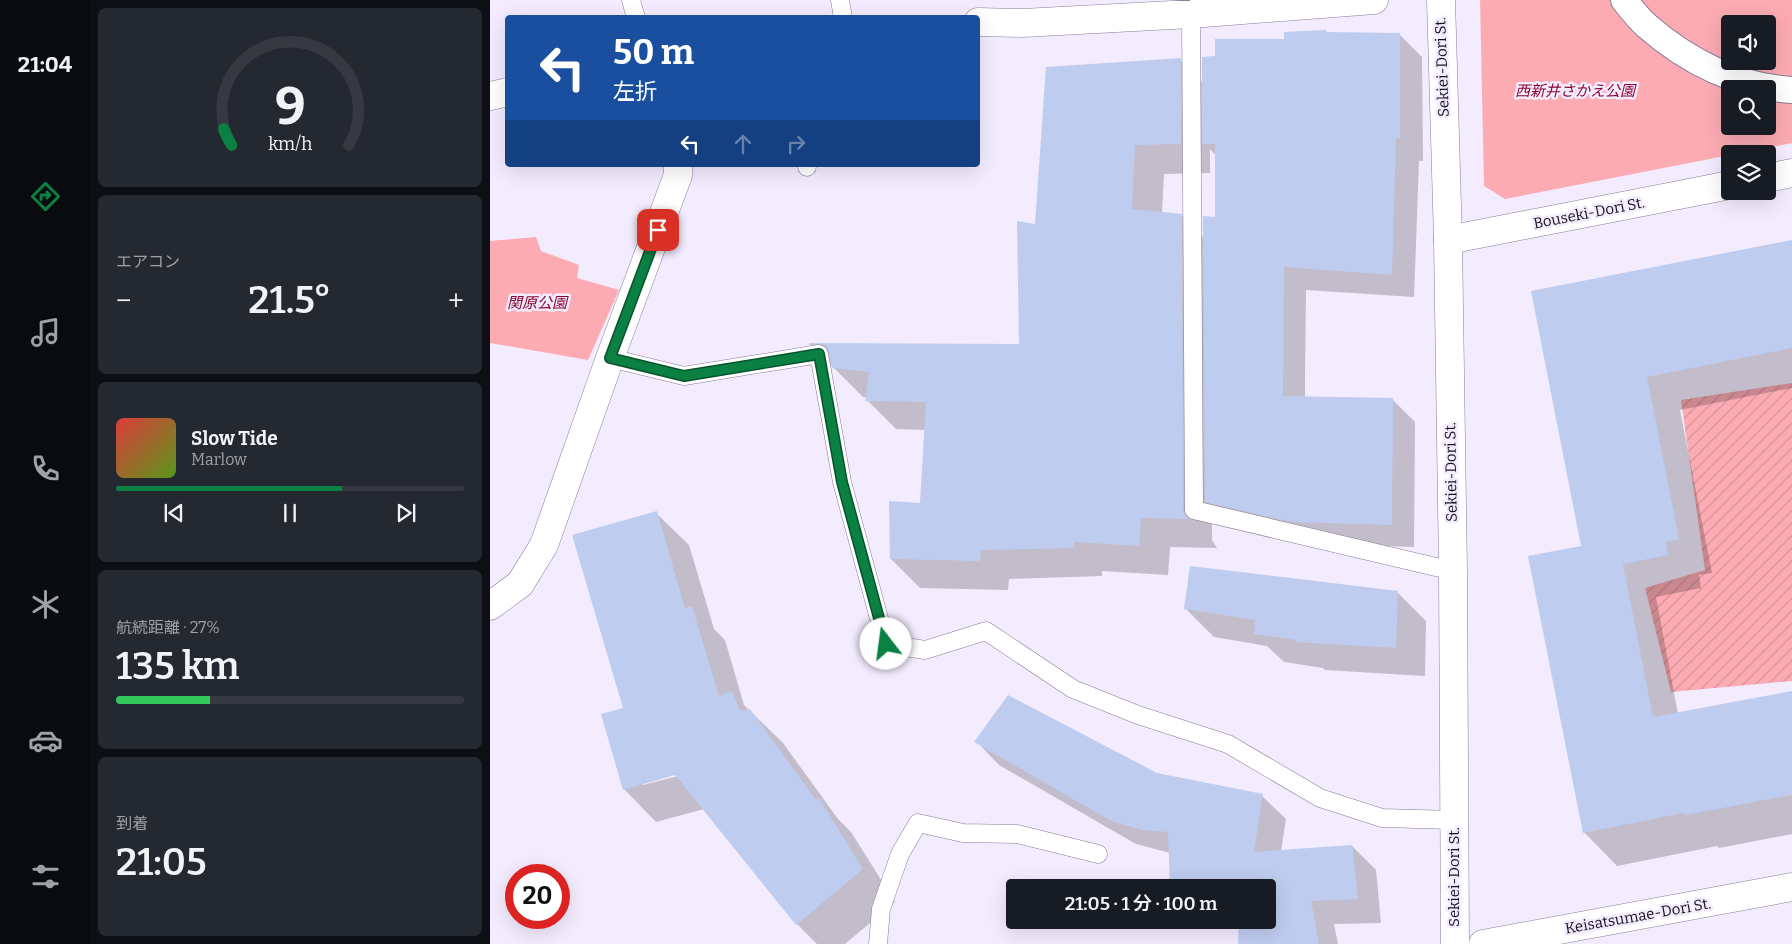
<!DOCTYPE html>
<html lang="ja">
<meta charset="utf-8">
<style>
:root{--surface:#171b24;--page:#242831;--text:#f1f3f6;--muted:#9ea1a6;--line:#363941;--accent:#0b8043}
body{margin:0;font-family:Bitter,"Noto Sans JP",serif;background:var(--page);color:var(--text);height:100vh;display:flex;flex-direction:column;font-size:19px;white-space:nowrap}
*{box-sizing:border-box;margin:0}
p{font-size:16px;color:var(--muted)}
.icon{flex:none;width:28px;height:28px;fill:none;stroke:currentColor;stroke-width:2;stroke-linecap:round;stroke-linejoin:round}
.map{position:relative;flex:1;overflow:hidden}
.sheet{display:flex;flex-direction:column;gap:8px;padding:8px;background:#0d0f14;width:400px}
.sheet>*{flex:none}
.top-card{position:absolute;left:15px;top:15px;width:475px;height:152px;border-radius:5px;box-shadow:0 5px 20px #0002;background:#1a4fa0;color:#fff;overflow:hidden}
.buttons{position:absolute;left:1231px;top:15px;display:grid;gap:10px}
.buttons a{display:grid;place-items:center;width:55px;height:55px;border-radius:5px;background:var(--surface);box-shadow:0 5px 20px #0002;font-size:25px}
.speed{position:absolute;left:15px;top:864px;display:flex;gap:10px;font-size:25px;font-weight:700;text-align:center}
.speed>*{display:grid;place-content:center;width:65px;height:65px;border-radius:50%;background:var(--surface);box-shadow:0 5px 20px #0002;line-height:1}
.speed .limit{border:8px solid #d22;background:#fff;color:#111}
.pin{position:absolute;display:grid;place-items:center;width:42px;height:42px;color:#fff;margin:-21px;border-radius:10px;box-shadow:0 2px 8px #0006}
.me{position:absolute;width:55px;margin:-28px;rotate:345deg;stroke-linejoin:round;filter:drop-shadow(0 0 4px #0008)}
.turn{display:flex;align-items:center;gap:18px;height:105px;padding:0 25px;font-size:22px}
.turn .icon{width:65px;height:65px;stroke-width:2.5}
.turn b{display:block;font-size:35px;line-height:42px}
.lanes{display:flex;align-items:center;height:48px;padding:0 25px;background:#0003;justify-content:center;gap:25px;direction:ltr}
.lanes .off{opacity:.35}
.big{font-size:38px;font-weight:600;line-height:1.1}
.sheet .card{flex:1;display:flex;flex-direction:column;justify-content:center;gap:8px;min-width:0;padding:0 18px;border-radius:8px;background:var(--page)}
.sheet .dial{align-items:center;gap:0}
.dial svg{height:130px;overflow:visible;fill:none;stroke:var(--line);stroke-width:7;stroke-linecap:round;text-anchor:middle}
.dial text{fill:var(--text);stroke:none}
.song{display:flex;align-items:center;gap:15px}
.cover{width:60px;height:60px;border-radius:8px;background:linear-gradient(135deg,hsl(0 70% 55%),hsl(90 70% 35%))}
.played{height:5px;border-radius:2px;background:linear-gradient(90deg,var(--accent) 65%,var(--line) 65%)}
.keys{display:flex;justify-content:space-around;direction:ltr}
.heat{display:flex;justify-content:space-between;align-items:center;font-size:28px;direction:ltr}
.charge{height:8px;border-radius:4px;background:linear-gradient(90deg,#34c759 27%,var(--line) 0)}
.trip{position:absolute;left:516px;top:879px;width:270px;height:50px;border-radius:5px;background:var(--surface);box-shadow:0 5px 20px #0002;font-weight:600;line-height:50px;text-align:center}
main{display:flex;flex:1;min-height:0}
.dock{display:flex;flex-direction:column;width:90px;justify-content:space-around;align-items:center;background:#090b0e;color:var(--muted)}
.dock .icon{width:35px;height:35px}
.dock .current{color:var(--accent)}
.dock b{font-size:22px;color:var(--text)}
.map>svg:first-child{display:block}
.green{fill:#fcabb3;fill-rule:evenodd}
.garden{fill:url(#garden-furrows)}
.shadow{fill:#0003;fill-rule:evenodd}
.building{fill:#beccf0}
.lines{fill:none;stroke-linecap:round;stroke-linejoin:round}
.service-casing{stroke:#877c98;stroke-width:19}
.pedestrian-casing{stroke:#877c98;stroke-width:28}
.minor-casing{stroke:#877c98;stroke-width:29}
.tertiary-casing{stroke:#877c98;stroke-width:29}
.service{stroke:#fff;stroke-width:18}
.pedestrian{stroke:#fff;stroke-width:26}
.minor{stroke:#fff;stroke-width:28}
.tertiary{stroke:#fff;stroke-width:28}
.route-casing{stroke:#07532c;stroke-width:12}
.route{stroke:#0b8043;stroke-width:9}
.labels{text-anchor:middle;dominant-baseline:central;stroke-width:5;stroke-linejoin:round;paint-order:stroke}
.street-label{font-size:15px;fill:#16111c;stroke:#f3ebfe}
.park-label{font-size:15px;font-style:italic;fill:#8c0631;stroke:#f3ebfe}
</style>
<main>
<nav class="dock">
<b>21:04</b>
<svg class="icon current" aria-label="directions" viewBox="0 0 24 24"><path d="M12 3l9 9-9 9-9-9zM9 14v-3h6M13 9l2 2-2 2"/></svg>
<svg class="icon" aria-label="music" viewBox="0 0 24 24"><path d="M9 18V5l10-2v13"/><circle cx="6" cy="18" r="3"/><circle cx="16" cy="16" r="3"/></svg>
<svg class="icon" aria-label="phone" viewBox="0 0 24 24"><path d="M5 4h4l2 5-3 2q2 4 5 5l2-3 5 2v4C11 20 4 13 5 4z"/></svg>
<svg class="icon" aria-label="climate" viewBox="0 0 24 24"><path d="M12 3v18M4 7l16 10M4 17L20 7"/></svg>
<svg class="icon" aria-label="car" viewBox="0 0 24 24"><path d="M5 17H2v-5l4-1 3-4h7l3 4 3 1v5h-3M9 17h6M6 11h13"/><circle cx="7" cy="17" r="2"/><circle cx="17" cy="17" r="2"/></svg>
<svg class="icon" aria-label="filters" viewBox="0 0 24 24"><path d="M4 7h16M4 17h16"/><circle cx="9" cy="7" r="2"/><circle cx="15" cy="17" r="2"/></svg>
</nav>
<section class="sheet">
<div class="card dial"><svg viewBox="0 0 100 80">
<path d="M14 69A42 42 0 1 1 86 69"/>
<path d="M14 69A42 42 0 0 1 9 59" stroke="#0b8043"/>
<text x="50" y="56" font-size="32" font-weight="700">9</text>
<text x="50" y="72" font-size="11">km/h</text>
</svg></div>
<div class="card"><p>エアコン</p>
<div class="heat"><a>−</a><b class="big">21.5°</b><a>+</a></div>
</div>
<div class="card">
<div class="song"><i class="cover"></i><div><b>Slow Tide</b><p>Marlow</p></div></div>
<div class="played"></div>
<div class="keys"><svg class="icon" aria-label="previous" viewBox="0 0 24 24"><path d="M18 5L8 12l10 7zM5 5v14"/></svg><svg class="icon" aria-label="pause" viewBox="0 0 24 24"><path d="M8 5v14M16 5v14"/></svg><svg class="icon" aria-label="next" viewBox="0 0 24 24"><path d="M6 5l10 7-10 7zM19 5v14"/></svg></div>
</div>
<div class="card"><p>航続距離 · 27%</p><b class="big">135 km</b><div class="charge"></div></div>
<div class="card"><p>到着</p><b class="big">21:05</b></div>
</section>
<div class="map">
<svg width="1302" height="944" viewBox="0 0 1302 944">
<defs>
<pattern id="garden-furrows" width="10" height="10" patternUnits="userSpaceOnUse" patternTransform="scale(1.25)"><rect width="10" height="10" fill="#fcabb3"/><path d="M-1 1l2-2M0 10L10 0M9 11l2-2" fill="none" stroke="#d79299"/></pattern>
</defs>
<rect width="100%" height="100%" fill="#f3ebfe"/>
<!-- green -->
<g class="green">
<path d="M990,0H1302V143L1015,199L994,186ZM1240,24H1278V61H1240ZM1240,89H1278V126H1240Z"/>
<path d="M46,237L51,251L89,265L87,278L129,290L98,360L0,343V241Z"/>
</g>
<!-- garden -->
<path class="garden" d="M1302,383V681L1181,692L1155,588L1215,570L1191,400Z"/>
<!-- shadow -->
<g class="shadow">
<path d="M836,31L838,33L909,34L932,57L933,161H929L924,297L816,290L815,376V397L903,400L925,422L924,547L825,544L722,507V540L727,548L680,547L678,575L612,571V576L519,579L518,590L430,588L401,559L431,504L436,430L406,429L377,400V397H373L320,344L530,345L546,225L690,60L713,83L726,57ZM720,149L726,156V218L714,238L691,215L672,213L674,174L720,173Z"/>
<path d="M1302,241V388L1190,410L1222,573L1209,575L1211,588L1166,597L1188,714L1302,692V834L1229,848L1227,846L1127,866L1094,832L1093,547L1043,292Z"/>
<path d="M166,513L199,545L224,629L235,640L254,705L293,743L348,819L361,832L405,902L355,944H327L307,924L214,809L166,822L134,789V709ZM191,772L192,775L153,785V783Z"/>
<path d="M907,592L936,621L935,676L835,670L833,668L794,662L777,646L724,637L695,608Z"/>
<path d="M486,741L666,774L772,796L796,819L791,851L862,846L886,870L891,923L844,924L848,944H749L750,926L705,927L698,920H778V888L680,853L646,844L509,765Z"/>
</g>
<!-- building -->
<g class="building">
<path d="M836,30V32L910,33V139H906L902,275L794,267L793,396L903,398L902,525L802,522L715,502L713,216L725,217V144H712V57L725,56V39H794V32Z"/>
<path d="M691,58V144L645,145L642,209L692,214L693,510L695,515L700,519L651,518L649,546L584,542V548L491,550L490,561L400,559L399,501L430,503L436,402L375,401L379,372L342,368L337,347L332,344L319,345V343L529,344L527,221L545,224L556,67Z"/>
<path d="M1302,240V348L1157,377L1189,539L1176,542L1178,555L1133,564L1163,717L1302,691V795L1195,815L1194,813L1093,833L1038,556L1091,546L1041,291Z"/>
<path d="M167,511L195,608L202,606L229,696L242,691L250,711L260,709L326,800L329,798L373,869L306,925L185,775L133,790L111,714L133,708L82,535Z"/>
<path d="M700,566L908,591L906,648L805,642V640L764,634L765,620L694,609Z"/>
<path d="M518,695L667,773L773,794L764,852L862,845L868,899L821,901L829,944H748L749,920H778V888H680L678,832L652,830L621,821L484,742Z"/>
</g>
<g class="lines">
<!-- service casing -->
<g class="service-casing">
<g id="service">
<path d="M141,0L146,18"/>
<path d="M350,0L353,18"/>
<path d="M701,14L704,510L963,571"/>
<path d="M317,167V165"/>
<path d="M120,358L194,376L329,354L352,482L396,644L435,650L496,631L583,689L648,715L738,744L830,798L892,818L964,820"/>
<path d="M388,944L391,909L410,854L428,823L473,833L527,834L608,854"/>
</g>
</g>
<!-- pedestrian casing -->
<g class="pedestrian-casing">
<path id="pedestrian" d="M1134,0C1141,9 1148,18 1157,26C1197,61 1248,87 1302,90"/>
</g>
<!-- minor casing -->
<g class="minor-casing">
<g id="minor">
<path d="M488,22L533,23L701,14L884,0"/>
<path d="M0,96L18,92"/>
<path d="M1278,178L1302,173"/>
<path d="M958,240L1240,185"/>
<path d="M0,606L30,584L54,545L120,358L188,175V165"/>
</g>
</g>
<!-- tertiary casing -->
<g class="tertiary-casing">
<g id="tertiary">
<path d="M951,0L958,240L963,571L965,944"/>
<path d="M993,944L1302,887"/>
</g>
</g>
<!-- service -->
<use href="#service" class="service"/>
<!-- pedestrian -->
<use href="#pedestrian" class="pedestrian"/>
<!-- minor -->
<use href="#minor" class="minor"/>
<!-- tertiary -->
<use href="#tertiary" class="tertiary"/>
</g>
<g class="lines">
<!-- route casing -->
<g class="route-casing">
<path id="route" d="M168,230L120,358L194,376L329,354L352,482L396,644"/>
</g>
<!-- route -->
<use href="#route" class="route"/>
</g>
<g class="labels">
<!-- street labels -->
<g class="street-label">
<text transform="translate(952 67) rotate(-92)">Sekiei-Dori St.</text>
<text transform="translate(1099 213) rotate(-11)">Bouseki-Dori St.</text>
<text transform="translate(961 472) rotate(-91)">Sekiei-Dori St.</text>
<text transform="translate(964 877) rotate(-90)">Sekiei-Dori St.</text>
<text transform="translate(1148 916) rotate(-10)">Keisatsumae-Dori St.</text>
</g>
<!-- park labels -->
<g class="park-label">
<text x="1085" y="91">西新井さかえ公園</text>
<text x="47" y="303">関原公園</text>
</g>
</g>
</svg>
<div class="buttons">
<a><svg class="icon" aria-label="sound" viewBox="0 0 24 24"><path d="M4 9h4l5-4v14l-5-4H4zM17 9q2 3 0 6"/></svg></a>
<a><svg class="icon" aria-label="search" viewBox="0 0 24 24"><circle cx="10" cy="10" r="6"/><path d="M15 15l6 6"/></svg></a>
<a><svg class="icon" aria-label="layers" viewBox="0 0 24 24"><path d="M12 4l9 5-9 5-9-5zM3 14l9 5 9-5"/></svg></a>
</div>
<div class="speed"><div class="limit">20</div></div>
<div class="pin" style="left:168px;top:230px;background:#d93025"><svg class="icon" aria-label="arrive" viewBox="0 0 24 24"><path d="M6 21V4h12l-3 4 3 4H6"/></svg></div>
<svg class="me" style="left:396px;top:644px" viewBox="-20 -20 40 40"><circle r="19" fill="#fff"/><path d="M0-13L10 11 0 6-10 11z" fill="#0b8043"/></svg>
<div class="trip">21:05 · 1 分 · 100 m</div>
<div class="top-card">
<div class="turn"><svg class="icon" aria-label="left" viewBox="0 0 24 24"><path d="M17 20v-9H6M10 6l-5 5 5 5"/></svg><div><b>50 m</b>左折</div></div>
<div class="lanes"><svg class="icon" aria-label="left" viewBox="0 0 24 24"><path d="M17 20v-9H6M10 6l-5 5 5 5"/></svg><svg class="icon off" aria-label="ahead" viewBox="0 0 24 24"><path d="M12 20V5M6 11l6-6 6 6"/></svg><svg class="icon off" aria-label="right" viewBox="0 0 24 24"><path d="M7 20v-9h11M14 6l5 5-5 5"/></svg></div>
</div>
</div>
</main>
